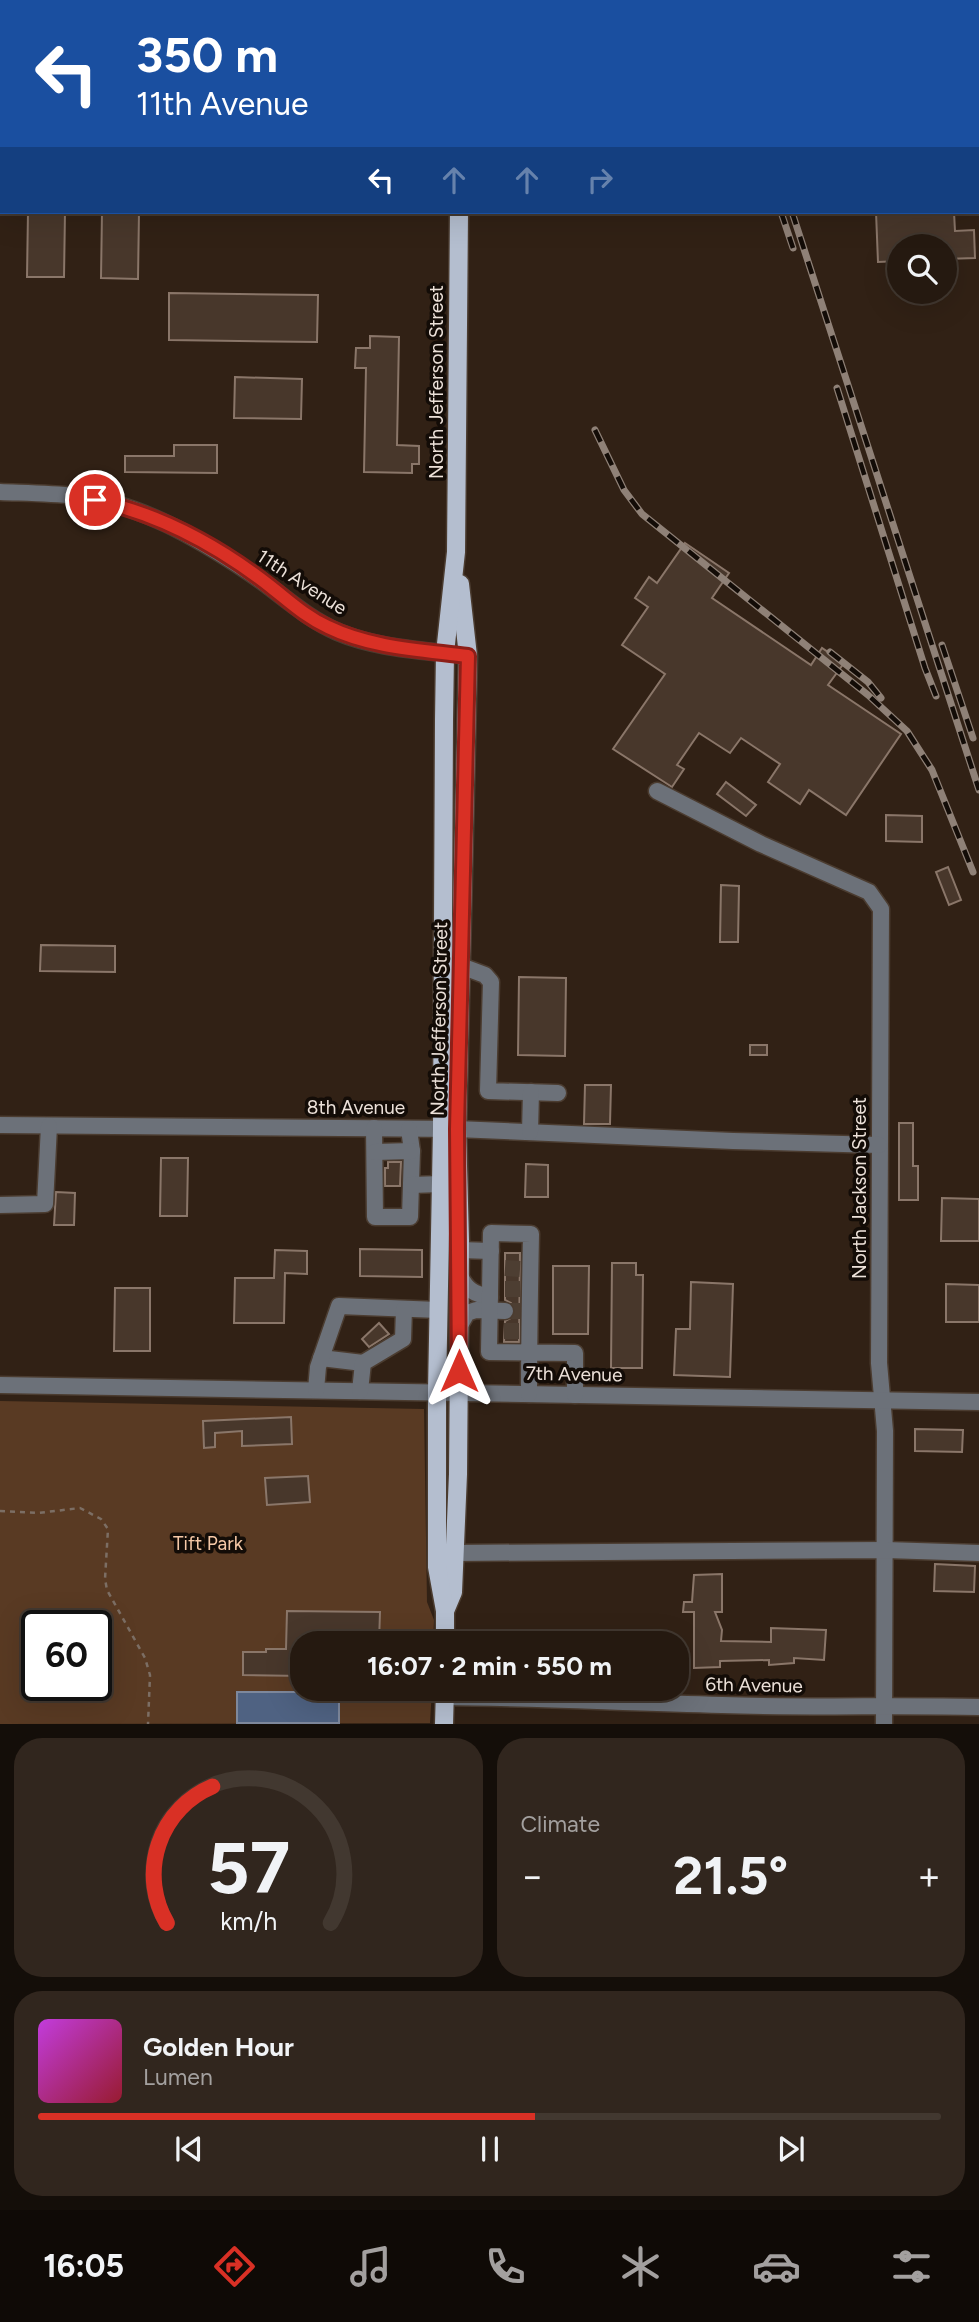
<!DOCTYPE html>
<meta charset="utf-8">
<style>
:root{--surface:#251910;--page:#31261e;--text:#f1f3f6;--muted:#a3a09f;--line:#423830;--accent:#d93025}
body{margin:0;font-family:Figtree,sans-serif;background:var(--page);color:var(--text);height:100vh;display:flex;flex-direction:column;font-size:26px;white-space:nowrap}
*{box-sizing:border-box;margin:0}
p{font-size:23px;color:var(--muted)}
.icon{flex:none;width:38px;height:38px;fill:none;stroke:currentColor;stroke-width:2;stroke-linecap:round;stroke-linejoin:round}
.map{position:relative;height:1724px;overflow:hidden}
.details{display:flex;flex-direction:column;gap:14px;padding:14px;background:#140e09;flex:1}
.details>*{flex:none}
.guide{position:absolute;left:0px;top:0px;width:980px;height:214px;box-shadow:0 7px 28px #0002,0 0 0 2px var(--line);background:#1a4fa0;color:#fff;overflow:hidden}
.controls{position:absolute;left:887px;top:234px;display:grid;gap:14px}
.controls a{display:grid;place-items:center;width:70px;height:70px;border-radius:50%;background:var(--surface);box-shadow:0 7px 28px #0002,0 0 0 2px var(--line);font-size:35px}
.speed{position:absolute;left:21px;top:1610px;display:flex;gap:14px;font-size:35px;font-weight:700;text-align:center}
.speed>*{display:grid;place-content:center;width:91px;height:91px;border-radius:50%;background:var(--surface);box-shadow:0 7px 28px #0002,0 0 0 2px var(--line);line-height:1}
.speed .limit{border:4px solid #111;border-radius:10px;background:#fff;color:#111}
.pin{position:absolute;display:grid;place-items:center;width:60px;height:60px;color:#fff;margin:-30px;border:4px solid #fff;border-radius:50%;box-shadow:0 2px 7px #0007}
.me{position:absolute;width:77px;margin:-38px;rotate:0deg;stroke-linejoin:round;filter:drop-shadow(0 0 5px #0008)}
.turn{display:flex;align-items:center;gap:24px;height:147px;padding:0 21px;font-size:32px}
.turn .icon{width:91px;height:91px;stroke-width:2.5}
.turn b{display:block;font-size:49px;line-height:60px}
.lanes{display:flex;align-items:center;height:66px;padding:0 21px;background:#0003;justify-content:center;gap:35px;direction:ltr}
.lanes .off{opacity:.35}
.big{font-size:52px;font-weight:700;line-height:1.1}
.details .widget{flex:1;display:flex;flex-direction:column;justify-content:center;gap:10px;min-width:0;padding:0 24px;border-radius:28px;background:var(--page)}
.details .dial{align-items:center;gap:0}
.dial svg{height:182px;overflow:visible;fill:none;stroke:var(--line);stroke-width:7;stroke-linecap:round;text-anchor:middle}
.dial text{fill:var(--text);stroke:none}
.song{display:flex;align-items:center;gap:21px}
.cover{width:84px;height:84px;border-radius:10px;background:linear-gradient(135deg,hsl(290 70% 55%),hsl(350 70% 35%))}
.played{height:7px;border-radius:4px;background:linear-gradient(90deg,var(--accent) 55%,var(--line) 55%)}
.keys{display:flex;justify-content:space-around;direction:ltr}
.heat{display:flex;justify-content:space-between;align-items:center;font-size:38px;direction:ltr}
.details .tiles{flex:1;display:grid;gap:14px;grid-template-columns:1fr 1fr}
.widget:last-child{grid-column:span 2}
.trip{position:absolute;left:290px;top:1631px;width:399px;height:70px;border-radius:28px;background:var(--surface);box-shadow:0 7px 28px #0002,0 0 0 2px var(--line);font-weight:700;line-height:70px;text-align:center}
.menu{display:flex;height:112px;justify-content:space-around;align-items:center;background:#0f0a06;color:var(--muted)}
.menu .icon{width:49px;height:49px}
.menu .on{color:var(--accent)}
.menu b{font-size:32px;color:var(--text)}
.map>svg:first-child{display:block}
.green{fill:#593a23;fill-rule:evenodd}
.water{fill:#4f6282;stroke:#7e889c;stroke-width:2}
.building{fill:#48372b;stroke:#8a7669;stroke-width:2}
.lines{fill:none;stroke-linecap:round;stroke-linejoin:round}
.minor-tunnel{stroke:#4d3e32;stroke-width:16;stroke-dasharray:16 8;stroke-linecap:butt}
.minor-casing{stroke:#4b3c30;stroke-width:19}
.major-casing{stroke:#4b3c30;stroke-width:21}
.path{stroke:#7c6e64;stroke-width:2.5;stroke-dasharray:5 5;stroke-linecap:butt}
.minor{stroke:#6c7179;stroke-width:16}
.major{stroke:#b4becf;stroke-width:18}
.rail-casing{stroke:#8f8177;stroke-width:7}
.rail{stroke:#130c07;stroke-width:4.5;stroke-dasharray:13;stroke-linecap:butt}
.route-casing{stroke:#8d1f18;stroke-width:18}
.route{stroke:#d93025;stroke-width:12}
.labels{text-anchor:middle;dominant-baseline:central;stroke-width:7;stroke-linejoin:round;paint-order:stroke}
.street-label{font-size:19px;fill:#ece1d9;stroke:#130c07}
.park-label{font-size:19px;fill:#f7c9a7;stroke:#130c07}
</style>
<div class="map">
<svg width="979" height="1724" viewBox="0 0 979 1724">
<rect width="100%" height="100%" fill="#312115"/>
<!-- green -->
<path class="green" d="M0,1401L424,1409L427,1602L434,1620L433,1643H303V1689H432L430,1723L0,1724ZM37,1626H96V1685H37Z"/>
<!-- water -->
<rect class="water" x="237" y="1692" width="102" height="31"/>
<!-- building -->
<g class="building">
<path d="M28,212H65L64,277H27Z"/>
<path d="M102,212H139L138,279L101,278Z"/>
<path d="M876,212H954L955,231L974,230L975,258L945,259V247H900V261L878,262Z"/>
<path d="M169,293L318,295L317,342L169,340Z"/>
<path d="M370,336L399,337L397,445L419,446V464H412V473L364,472L366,368H355L356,348H370Z"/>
<path d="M235,377L302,379L301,419L234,418Z"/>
<path d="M174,445H217V473L125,472V456H174Z"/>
<path d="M685,543L729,573L712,598L811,665L822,648L844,663L828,685L901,734L846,815L809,790L800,804L768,782L780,764L741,738L730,753L699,733L677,765L684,769L672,787L613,749L665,674L622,645L648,607L635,598L649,577L657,583Z"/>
<path d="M726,782L756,805L746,816L717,794Z"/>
<path d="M886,815L922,816V842L886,841Z"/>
<path d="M948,867L961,900L949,905L936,872Z"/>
<path d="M721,885L739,886L738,942H720Z"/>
<path d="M41,945L115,946V972L40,971Z"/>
<path d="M519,977L566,978L565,1056L518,1055Z"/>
<rect x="750" y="1045" width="17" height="10"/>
<path d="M585,1085H611L610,1124H584Z"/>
<path d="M899,1123H913V1166H918V1200H899Z"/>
<path d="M161,1158H188L187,1216H160Z"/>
<path d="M388,1162H401L400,1186H385V1168H388Z"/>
<path d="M526,1164L548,1165V1197H525Z"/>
<path d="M56,1192L75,1193L74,1225H54Z"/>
<path d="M942,1198L979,1199V1241H941Z"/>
<path d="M360,1249L422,1250V1277L360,1276Z"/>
<path d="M275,1250L307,1251V1274L285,1273L284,1323H234L235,1278H274Z"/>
<path d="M505,1253H520L519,1342H504L505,1321L513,1317L515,1311L511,1303L505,1300Z"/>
<path d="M612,1263H636V1275H643L642,1368H611Z"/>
<path d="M553,1266H589L588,1334H553Z"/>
<path d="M691,1282L733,1284L730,1377L674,1375L676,1329H690Z"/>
<path d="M946,1284L979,1285V1322H946Z"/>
<path d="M115,1288H150V1351H114Z"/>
<path d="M379,1323L389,1334L369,1347L362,1339Z"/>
<path d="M291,1417L292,1444L242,1446V1431L215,1433V1447L204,1448L203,1421Z"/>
<path d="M915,1429L963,1430L962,1452L915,1451Z"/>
<path d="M308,1476L310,1502L267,1505L265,1478Z"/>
<path d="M935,1564L975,1566L974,1592L934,1591Z"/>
<path d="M722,1574V1612H715L722,1630L721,1641L771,1642V1628L826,1630L824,1660L794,1658V1663L769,1665V1660L720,1661V1667L694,1668V1612H683L684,1602H692L694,1575Z"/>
<path d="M287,1611L380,1612L379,1643H303V1676L243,1675V1652H266V1649H286Z"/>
</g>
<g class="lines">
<!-- minor-tunnel -->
<g class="minor-tunnel">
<path d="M505,1268L520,1269"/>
<path d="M505,1289H520"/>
<path d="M505,1311H520"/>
<path d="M504,1331H519"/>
</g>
<!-- minor casing -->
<g class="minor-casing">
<g id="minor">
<path d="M292,0L294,2"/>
<path d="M0,492C25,493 50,493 75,496C139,503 196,537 249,572C279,592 304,617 338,632C378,649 425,650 468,656"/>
<path d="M657,791L761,844L869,892L881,909L879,1363L885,1431L884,1724"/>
<path d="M461,966L485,975L491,982L488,1091L558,1093"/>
<path d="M0,1125L457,1129L733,1141L879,1145"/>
<path d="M374,1128L375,1217H410L412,1151L409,1129"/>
<path d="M530,1132L531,1092"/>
<path d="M375,1152L412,1151"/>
<path d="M411,1185L441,1184"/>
<path d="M0,1205L45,1204L49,1126"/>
<path d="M460,1250L491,1251"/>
<path d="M460,1276C467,1290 474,1294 490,1297"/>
<path d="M459,1327L467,1313L476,1310L505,1311"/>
<path d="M321,1358L363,1363"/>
<path d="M0,1385L979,1402"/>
<path d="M316,1390L318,1367L339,1306L438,1310"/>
<path d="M360,1391L363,1363L403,1339L404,1309"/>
<path d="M529,1394C529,1341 530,1287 531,1234L491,1233L489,1352L575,1353V1395"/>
<path d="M455,1553L886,1550L979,1553"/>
<path d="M444,1697C537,1698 630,1703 722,1705C808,1708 893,1705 979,1707"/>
</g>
</g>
<!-- major casing -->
<g class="major-casing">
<g id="major">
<path d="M462,2V0"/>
<path d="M445,1611L453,1592L458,1474L460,1240L457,1129L468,656L460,584"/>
<path d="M445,1643V1611L437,1567V1391L442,1129L444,720L445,653L456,552L459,212"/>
<path d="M444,1724L445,1689"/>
</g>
</g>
<!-- path -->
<path class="path" d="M0,1511L38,1513L80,1508L101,1519L108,1529L105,1579L107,1590L145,1658L150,1675L148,1724"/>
<!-- minor -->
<use href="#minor" class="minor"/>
<!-- major -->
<use href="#major" class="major"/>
<!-- rail casing -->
<g class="rail-casing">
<g id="rail">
<path d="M721,0V2"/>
<path d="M781,212L793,248"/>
<path d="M792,212L979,790"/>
<path d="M837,388L925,668L936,696"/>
<path d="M595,430L624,490L642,514L868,695L907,731L932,770L973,872"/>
<path d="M942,645L973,738"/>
<path d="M830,652L868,682L881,698"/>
</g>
</g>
<!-- rail -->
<use href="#rail" class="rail"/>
</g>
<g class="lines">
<!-- route casing -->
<g class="route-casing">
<path id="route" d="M95,500C159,514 220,547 271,587C290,602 306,617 328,627C371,648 421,650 468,656L457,1129L459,1371"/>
</g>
<!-- route -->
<use href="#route" class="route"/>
</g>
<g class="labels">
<!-- street labels -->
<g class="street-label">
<text transform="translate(436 382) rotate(-90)">North Jefferson Street</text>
<text transform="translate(302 582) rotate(33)">11th Avenue</text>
<text transform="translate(439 1019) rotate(-89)">North Jefferson Street</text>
<text x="356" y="1107">8th Avenue</text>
<text transform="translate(859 1188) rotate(-90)">North Jackson Street</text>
<text transform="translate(574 1374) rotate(1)">7th Avenue</text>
<text transform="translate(754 1685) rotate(1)">6th Avenue</text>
</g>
<!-- park labels -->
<g class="park-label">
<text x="208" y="1543">Tift Park</text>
</g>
</g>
</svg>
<div class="controls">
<a><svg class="icon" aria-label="search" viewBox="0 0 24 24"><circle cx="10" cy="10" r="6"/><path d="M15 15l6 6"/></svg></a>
</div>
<div class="speed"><div class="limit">60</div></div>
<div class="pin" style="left:95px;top:500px;background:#d93025"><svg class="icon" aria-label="arrive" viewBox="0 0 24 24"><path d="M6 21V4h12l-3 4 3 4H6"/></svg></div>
<svg class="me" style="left:459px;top:1371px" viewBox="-20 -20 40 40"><path d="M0-17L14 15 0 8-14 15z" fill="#d93025" stroke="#fff" stroke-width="4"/></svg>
<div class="trip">16:07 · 2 min · 550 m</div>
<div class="guide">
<div class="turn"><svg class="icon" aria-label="left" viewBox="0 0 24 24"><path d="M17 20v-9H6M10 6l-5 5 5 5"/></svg><div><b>350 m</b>11th Avenue</div></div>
<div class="lanes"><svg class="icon" aria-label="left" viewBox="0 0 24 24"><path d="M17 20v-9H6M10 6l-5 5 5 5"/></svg><svg class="icon off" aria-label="ahead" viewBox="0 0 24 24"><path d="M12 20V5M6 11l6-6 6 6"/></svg><svg class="icon off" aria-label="ahead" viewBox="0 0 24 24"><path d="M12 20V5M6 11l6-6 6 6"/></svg><svg class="icon off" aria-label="right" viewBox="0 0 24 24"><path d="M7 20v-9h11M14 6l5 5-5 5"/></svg></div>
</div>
</div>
<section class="details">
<div class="tiles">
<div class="widget dial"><svg viewBox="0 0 100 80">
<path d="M14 69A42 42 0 1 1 86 69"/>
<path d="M14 69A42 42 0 0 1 34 9" stroke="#d93025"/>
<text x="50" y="56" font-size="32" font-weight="700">57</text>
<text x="50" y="72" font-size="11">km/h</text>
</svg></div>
<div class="widget"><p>Climate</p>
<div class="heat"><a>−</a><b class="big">21.5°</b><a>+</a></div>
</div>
<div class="widget">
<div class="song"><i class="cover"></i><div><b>Golden Hour</b><p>Lumen</p></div></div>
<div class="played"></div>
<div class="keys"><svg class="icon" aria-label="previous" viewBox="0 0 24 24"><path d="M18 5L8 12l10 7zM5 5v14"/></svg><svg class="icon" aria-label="pause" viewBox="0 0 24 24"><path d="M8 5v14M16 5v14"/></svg><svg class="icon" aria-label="next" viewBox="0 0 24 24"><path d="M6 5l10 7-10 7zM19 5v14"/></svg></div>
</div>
</div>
</section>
<nav class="menu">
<b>16:05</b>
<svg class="icon on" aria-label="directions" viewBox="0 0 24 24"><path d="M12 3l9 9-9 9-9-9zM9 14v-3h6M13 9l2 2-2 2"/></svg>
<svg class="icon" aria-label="music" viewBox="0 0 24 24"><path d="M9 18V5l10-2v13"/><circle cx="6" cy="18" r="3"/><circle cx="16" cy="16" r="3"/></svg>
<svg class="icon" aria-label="phone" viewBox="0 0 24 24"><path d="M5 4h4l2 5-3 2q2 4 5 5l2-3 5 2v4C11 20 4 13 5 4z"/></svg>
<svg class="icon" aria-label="climate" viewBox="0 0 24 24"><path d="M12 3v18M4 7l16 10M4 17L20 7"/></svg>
<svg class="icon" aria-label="car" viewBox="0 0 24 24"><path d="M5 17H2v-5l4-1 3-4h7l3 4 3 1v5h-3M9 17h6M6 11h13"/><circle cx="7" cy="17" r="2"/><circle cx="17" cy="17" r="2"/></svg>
<svg class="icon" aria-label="filters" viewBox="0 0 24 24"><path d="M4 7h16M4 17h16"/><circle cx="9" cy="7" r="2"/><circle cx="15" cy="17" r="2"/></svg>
</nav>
